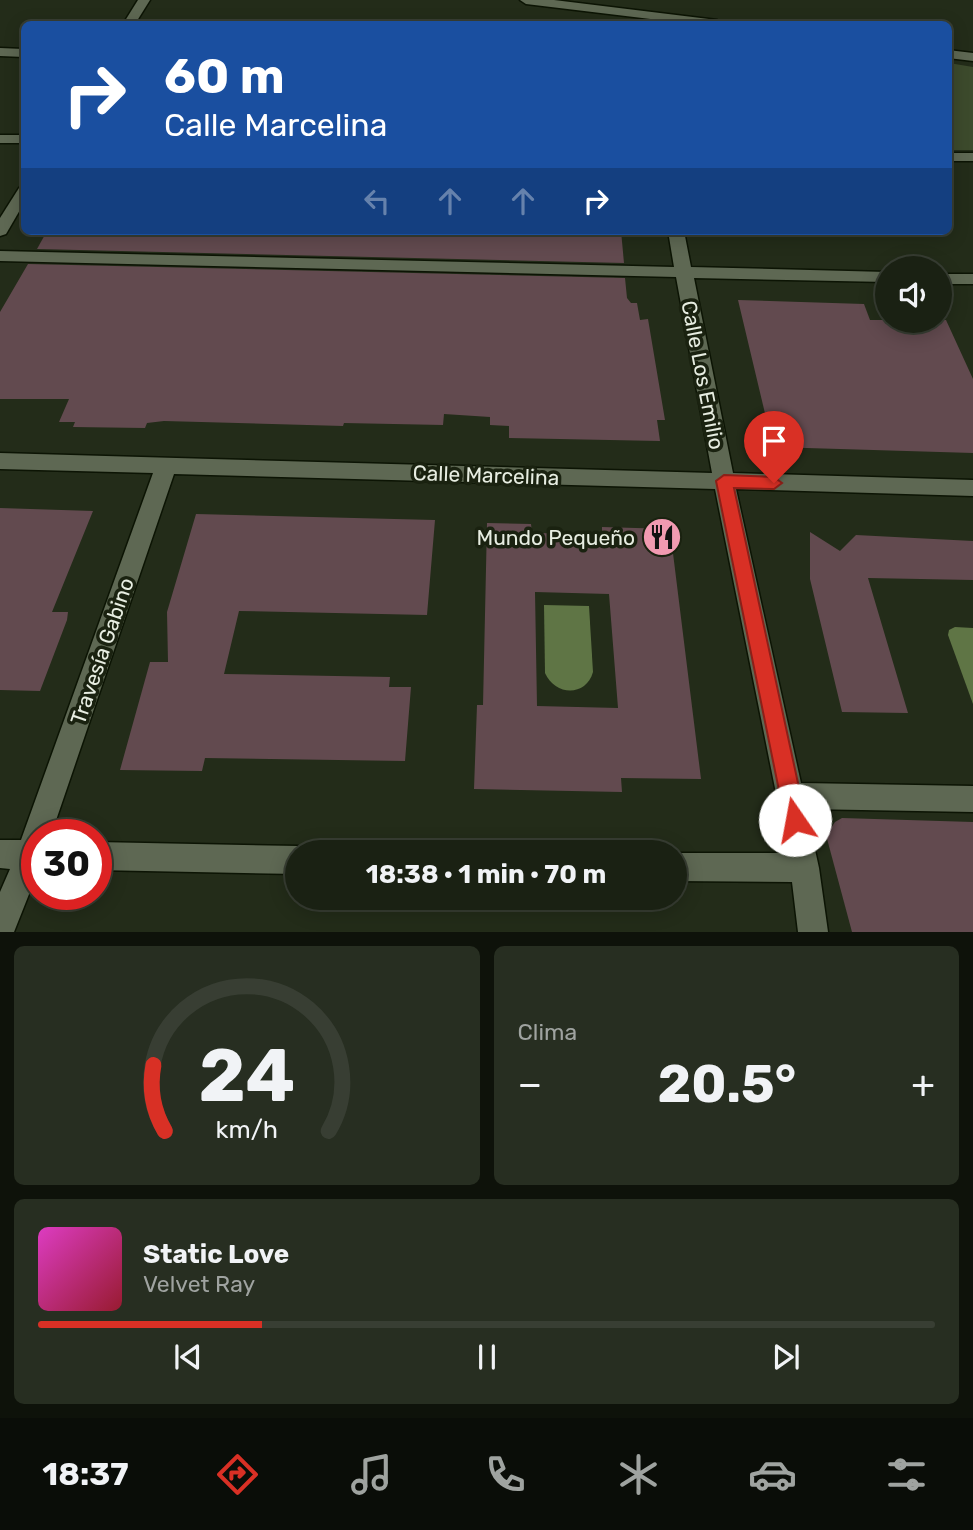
<!DOCTYPE html>
<html lang="es">
<meta charset="utf-8">
<style>
:root{--surface:#1a2113;--page:#272e21;--text:#f1f3f6;--muted:#9fa3a0;--line:#383e33;--accent:#d93025}
body{margin:0;font-family:Rubik,sans-serif;background:var(--page);color:var(--text);height:100vh;display:flex;flex-direction:column;font-size:26px;white-space:nowrap}
*{box-sizing:border-box;margin:0}
p{font-size:23px;color:var(--muted)}
.icon{flex:none;width:38px;height:38px;fill:none;stroke:currentColor;stroke-width:2;stroke-linecap:round;stroke-linejoin:round}
.map{position:relative;height:932px;overflow:hidden}
.details{display:flex;flex-direction:column;gap:14px;padding:14px;background:#0e120a;flex:1}
.details>*{flex:none}
.banner{position:absolute;left:21px;top:21px;width:931px;height:214px;border-radius:10px;box-shadow:0 4px 18px #0003,0 0 0 2px var(--line);background:#1a4fa0;color:#fff;overflow:hidden}
.controls{position:absolute;left:875px;top:256px;display:grid;gap:14px}
.controls a{display:grid;place-items:center;width:77px;height:77px;border-radius:50%;background:var(--surface);box-shadow:0 4px 18px #0003,0 0 0 2px var(--line);font-size:35px}
.speed{position:absolute;left:21px;top:819px;display:flex;gap:14px;font-size:35px;font-weight:700;text-align:center}
.speed>*{display:grid;place-content:center;width:91px;height:91px;border-radius:50%;background:var(--surface);box-shadow:0 4px 18px #0003,0 0 0 2px var(--line);line-height:1}
.speed .limit{border:10px solid #d22;background:#fff;color:#111}
.pin{position:absolute;display:grid;place-items:center;width:60px;height:60px;color:#fff;margin:-72px -30px;border-radius:50% 50% 50% 0;rotate:-45deg;box-shadow:0 0 7px #0007}
.pin .icon{rotate:45deg}
.me{position:absolute;width:77px;margin:-38px;rotate:348deg;stroke-linejoin:round;filter:drop-shadow(0 0 5px #0008)}
.turn{display:flex;align-items:center;gap:24px;height:147px;padding:0 28px;font-size:32px}
.turn .icon{width:91px;height:91px;stroke-width:2.5}
.turn b{display:block;font-size:49px;line-height:60px}
.lanes{display:flex;align-items:center;height:66px;padding:0 28px;background:#0003;justify-content:center;gap:35px;direction:ltr}
.lanes .off{opacity:.35}
.big{font-size:52px;font-weight:700;line-height:1.1}
.details .card{flex:1;display:flex;flex-direction:column;justify-content:center;gap:10px;min-width:0;padding:0 24px;border-radius:10px;background:var(--page)}
.details .dial{align-items:center;gap:0}
.dial svg{height:182px;overflow:visible;fill:none;stroke:var(--line);stroke-width:7;stroke-linecap:round;text-anchor:middle}
.dial text{fill:var(--text);stroke:none}
.song{display:flex;align-items:center;gap:21px}
.cover{width:84px;height:84px;border-radius:10px;background:linear-gradient(135deg,hsl(310 70% 55%),hsl(350 70% 35%))}
.played{height:7px;border-radius:4px;background:linear-gradient(90deg,var(--accent) 25%,var(--line) 25%)}
.keys{display:flex;justify-content:space-around;direction:ltr}
.heat{display:flex;justify-content:space-between;align-items:center;font-size:38px;direction:ltr}
.details .tiles{flex:1;display:grid;gap:14px;grid-template-columns:1fr 1fr}
.card:last-child{grid-column:span 2}
.trip{position:absolute;left:285px;top:840px;width:402px;height:70px;border-radius:35px;background:var(--surface);box-shadow:0 4px 18px #0003,0 0 0 2px var(--line);font-weight:700;line-height:70px;text-align:center}
.tabs{display:flex;height:112px;justify-content:space-around;align-items:center;background:#0a0d08;color:var(--muted)}
.tabs .icon{width:49px;height:49px}
.tabs .selected{color:var(--accent)}
.tabs b{font-size:32px;color:var(--text)}
.map>svg:first-child{display:block}
.green{fill:#3c4a2c}
.water{fill:#5f7545}
.building{fill:#624a4f;fill-rule:evenodd}
.lines{fill:none;stroke-linecap:round;stroke-linejoin:round}
.minor-casing{stroke:#0c1404;stroke-width:3}
.minor{fill:#5e6853;fill-rule:evenodd}
.route{fill:#d93025;stroke:#8d1f18;stroke-width:2}
.labels{text-anchor:middle;dominant-baseline:central;stroke-width:7;stroke-linejoin:round;paint-order:stroke}
.street-label{font-size:21px;fill:#e7ede1;stroke:#1a2210}
.poi-label{font-size:21px;fill:#e7ede1;stroke:#1a2210;text-anchor:end}
</style>
<div class="map">
<svg width="973" height="932" viewBox="0 0 973 932">
<rect width="100%" height="100%" fill="#232c19"/>
<!-- green -->
<path class="green" d="M949,63L973,67V150H949Z"/>
<!-- water -->
<g class="water">
<path d="M544,605L589,606L593,672C586,697 555,696 545,673Z"/>
<path d="M955,627L973,628V704L948,635L949,630Z"/>
</g>
<!-- building -->
<g class="building">
<path d="M47,231H621L624,263L37,249Z"/>
<path d="M28,264L625,278L627,298L631,303H637L640,320L648,319L665,420H657L660,441L509,438V426L490,425V417L444,414L443,425L344,423L343,426L164,421L147,423L145,428L73,427L75,422H59L69,399H0V312Z"/>
<path d="M738,300L864,304L870,320H946L973,379V453L773,447Z"/>
<path d="M0,508L93,511L52,612H68L67,620L40,691L0,690Z"/>
<path d="M196,514L435,520L427,615L239,611L224,674L390,677L389,687H411L405,761L205,758L202,771L120,770L150,662H168L167,612Z"/>
<path d="M487,523L531,524L532,533L602,534V527L670,529L701,779L621,778L622,792L474,789L477,705H483ZM535,592L609,594L618,708L537,706Z"/>
<path d="M810,532L840,551L856,535L973,541V580L868,578L908,713L842,712L810,579Z"/>
<path d="M842,818L973,822V932H852L826,835L835,822Z"/>
</g>
<g class="lines">
<!-- minor casing -->
<g class="minor-casing">
<g id="minor">
<path d="M138,0H150L135,24H123Z"/>
<path d="M520,0H554L717,20L723,24H692L526,4Z"/>
<path d="M0,48L24,49V57L0,56Z"/>
<path d="M948,50L973,53V61L948,58Z"/>
<rect x="0" y="135" width="24" height="8"/>
<rect x="948" y="153" width="25" height="8"/>
<path d="M24,186V203L6,234L0,236V218L19,188Z"/>
<path d="M668,231H684L691,267L887,272V282L694,278L733,473L973,480V496L736,489L801,783L973,786V812L806,809L819,868L828,932H798L792,882L676,881V853H788L715,489L174,474L51,835H37V874L14,932H0V892L10,869L0,868V840H21L153,473L0,469V453L712,473L676,277L0,261V251L674,267Z"/>
<rect x="940" y="274" width="33" height="10"/>
<path d="M96,842L298,846L309,852H298V874L96,870Z"/>
</g>
</g>
<!-- minor -->
<use href="#minor" class="minor"/>
</g>
<!-- route -->
<path class="route" d="M724,475L774,477L782,483L774,489L734,488L806,820L803,828L795,831L788,828L785,820L716,481Z"/>
<!-- icons -->
<defs>
<g id="restaurant-disc" transform="scale(2.0125)"><circle r="9.5" fill="#f19ab1" stroke="#1a2210"/><path d="M-5-6h1v4h1v-4h1v4h1v-4h1v5L-1.5 .5V6h-2V.5L-5-1ZM5-6V6H3V1.5H1.5Q1.5-4 5-6Z" fill="#111"/></g>
</defs>
<g fill-rule="evenodd">
<use href="#restaurant-disc" x="662" y="537"/>
</g>
<g class="labels">
<!-- street labels -->
<g class="street-label">
<text transform="translate(703 375) rotate(79)">Calle Los Emilio</text>
<text transform="translate(486 475) rotate(2)">Calle Marcelina</text>
<text transform="translate(102 651) rotate(-71)">Travesía Gabino</text>
</g>
<!-- poi labels -->
<g class="poi-label">
<text x="635" y="537">Mundo Pequeño</text>
</g>
</g>
</svg>
<div class="controls">
<a><svg class="icon" aria-label="sound" viewBox="0 0 24 24"><path d="M4 9h4l5-4v14l-5-4H4zM17 9q2 3 0 6"/></svg></a>
</div>
<div class="speed"><div class="limit">30</div></div>
<div class="pin" style="left:774px;top:483px;background:#d93025"><svg class="icon" aria-label="arrive" viewBox="0 0 24 24"><path d="M6 21V4h12l-3 4 3 4H6"/></svg></div>
<svg class="me" style="left:795px;top:820px" viewBox="-20 -20 40 40"><circle r="19" fill="#fff"/><path d="M0-13L10 11 0 6-10 11z" fill="#d93025"/></svg>
<div class="trip">18:38 · 1 min · 70 m</div>
<div class="banner">
<div class="turn"><svg class="icon" aria-label="right" viewBox="0 0 24 24"><path d="M7 20v-9h11M14 6l5 5-5 5"/></svg><div><b>60 m</b>Calle Marcelina</div></div>
<div class="lanes"><svg class="icon off" aria-label="left" viewBox="0 0 24 24"><path d="M17 20v-9H6M10 6l-5 5 5 5"/></svg><svg class="icon off" aria-label="ahead" viewBox="0 0 24 24"><path d="M12 20V5M6 11l6-6 6 6"/></svg><svg class="icon off" aria-label="ahead" viewBox="0 0 24 24"><path d="M12 20V5M6 11l6-6 6 6"/></svg><svg class="icon" aria-label="right" viewBox="0 0 24 24"><path d="M7 20v-9h11M14 6l5 5-5 5"/></svg></div>
</div>
</div>
<section class="details">
<div class="tiles">
<div class="card dial"><svg viewBox="0 0 100 80">
<path d="M14 69A42 42 0 1 1 86 69"/>
<path d="M14 69A42 42 0 0 1 9 40" stroke="#d93025"/>
<text x="50" y="56" font-size="32" font-weight="700">24</text>
<text x="50" y="72" font-size="11">km/h</text>
</svg></div>
<div class="card"><p>Clima</p>
<div class="heat"><a>−</a><b class="big">20.5°</b><a>+</a></div>
</div>
<div class="card">
<div class="song"><i class="cover"></i><div><b>Static Love</b><p>Velvet Ray</p></div></div>
<div class="played"></div>
<div class="keys"><svg class="icon" aria-label="previous" viewBox="0 0 24 24"><path d="M18 5L8 12l10 7zM5 5v14"/></svg><svg class="icon" aria-label="pause" viewBox="0 0 24 24"><path d="M8 5v14M16 5v14"/></svg><svg class="icon" aria-label="next" viewBox="0 0 24 24"><path d="M6 5l10 7-10 7zM19 5v14"/></svg></div>
</div>
</div>
</section>
<nav class="tabs">
<b>18:37</b>
<svg class="icon selected" aria-label="directions" viewBox="0 0 24 24"><path d="M12 3l9 9-9 9-9-9zM9 14v-3h6M13 9l2 2-2 2"/></svg>
<svg class="icon" aria-label="music" viewBox="0 0 24 24"><path d="M9 18V5l10-2v13"/><circle cx="6" cy="18" r="3"/><circle cx="16" cy="16" r="3"/></svg>
<svg class="icon" aria-label="phone" viewBox="0 0 24 24"><path d="M5 4h4l2 5-3 2q2 4 5 5l2-3 5 2v4C11 20 4 13 5 4z"/></svg>
<svg class="icon" aria-label="climate" viewBox="0 0 24 24"><path d="M12 3v18M4 7l16 10M4 17L20 7"/></svg>
<svg class="icon" aria-label="car" viewBox="0 0 24 24"><path d="M5 17H2v-5l4-1 3-4h7l3 4 3 1v5h-3M9 17h6M6 11h13"/><circle cx="7" cy="17" r="2"/><circle cx="17" cy="17" r="2"/></svg>
<svg class="icon" aria-label="filters" viewBox="0 0 24 24"><path d="M4 7h16M4 17h16"/><circle cx="9" cy="7" r="2"/><circle cx="15" cy="17" r="2"/></svg>
</nav>
